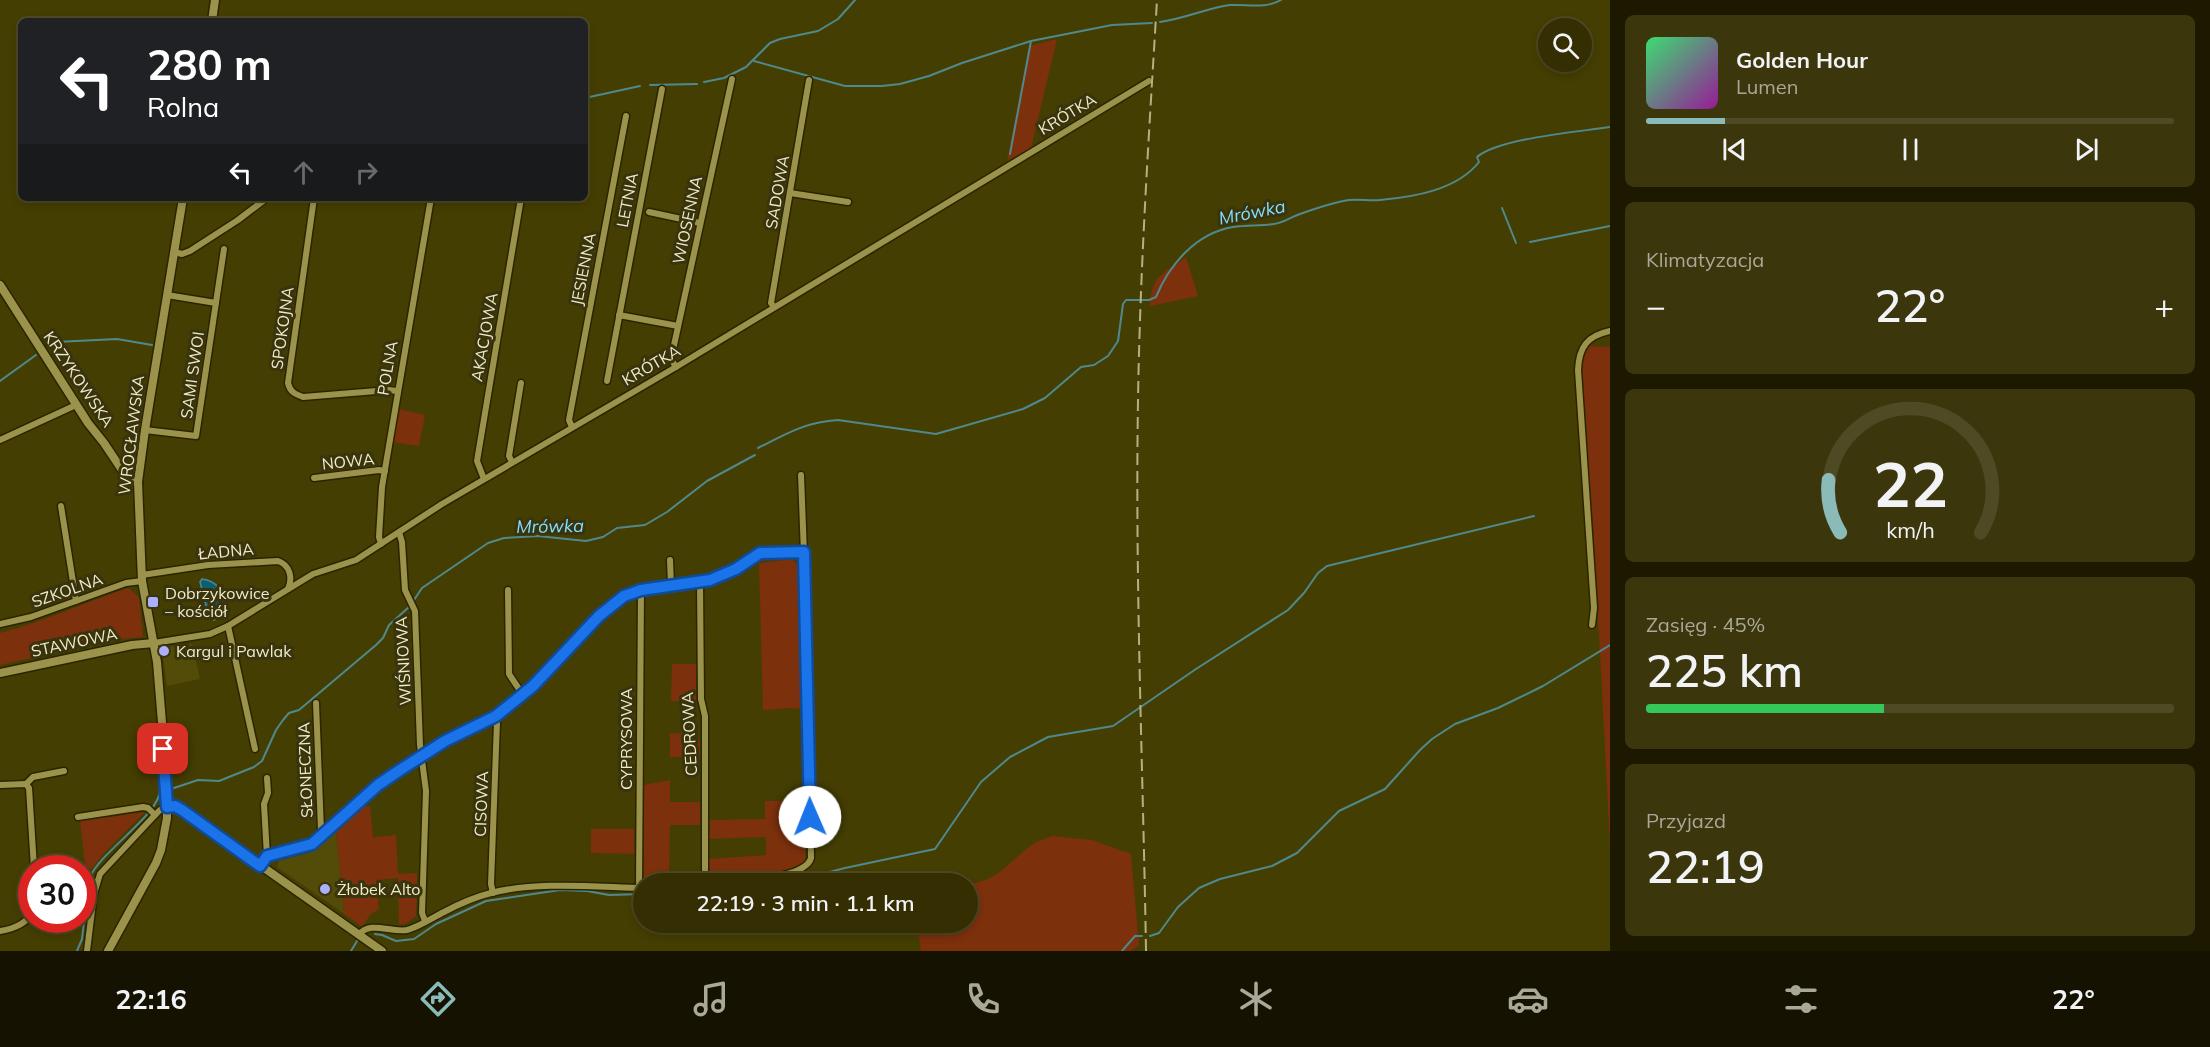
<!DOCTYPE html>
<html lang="pl">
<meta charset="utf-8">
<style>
:root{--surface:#342e02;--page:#3c360c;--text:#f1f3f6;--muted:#a9a899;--line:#4e4a24;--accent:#8bbbb9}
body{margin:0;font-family:Mulish,sans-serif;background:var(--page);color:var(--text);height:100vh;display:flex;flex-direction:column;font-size:22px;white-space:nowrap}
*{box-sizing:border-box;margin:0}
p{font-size:20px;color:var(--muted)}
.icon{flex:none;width:33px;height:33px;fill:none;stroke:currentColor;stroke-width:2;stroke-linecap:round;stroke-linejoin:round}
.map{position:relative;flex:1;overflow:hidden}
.drawer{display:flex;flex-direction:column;gap:15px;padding:15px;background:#1d1901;width:600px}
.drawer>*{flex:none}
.top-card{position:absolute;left:18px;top:18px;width:570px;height:183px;border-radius:9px;box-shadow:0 3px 9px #0003,0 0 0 2px var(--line);background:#202124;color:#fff;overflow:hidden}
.controls{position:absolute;left:1538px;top:18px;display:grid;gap:12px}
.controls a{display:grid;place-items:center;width:54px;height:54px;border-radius:50%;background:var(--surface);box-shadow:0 3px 9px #0003,0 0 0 2px var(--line);font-size:30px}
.speed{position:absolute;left:18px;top:855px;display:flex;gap:12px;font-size:30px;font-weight:700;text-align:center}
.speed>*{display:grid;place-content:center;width:78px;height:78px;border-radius:50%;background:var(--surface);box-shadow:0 3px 9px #0003,0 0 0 2px var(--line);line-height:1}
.speed .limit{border:9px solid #d22;background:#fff;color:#111}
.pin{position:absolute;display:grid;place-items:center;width:51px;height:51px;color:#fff;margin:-26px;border-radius:12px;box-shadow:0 3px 9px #0006}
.me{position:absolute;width:66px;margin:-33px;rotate:359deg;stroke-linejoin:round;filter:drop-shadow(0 0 4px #0008)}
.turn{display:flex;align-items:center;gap:21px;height:126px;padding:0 30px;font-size:27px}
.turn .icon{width:78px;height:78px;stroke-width:2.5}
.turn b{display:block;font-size:42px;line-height:51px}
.lanes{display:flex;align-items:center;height:57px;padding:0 30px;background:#0003;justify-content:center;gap:30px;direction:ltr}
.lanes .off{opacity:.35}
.big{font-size:45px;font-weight:600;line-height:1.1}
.drawer .tile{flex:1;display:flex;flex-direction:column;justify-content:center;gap:9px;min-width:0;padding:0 21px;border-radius:9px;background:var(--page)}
.drawer .dial{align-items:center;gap:0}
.dial svg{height:156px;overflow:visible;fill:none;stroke:var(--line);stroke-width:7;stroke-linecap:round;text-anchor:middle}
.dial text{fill:var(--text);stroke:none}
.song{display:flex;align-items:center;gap:18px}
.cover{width:72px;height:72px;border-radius:9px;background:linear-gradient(135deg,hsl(140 70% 55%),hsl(300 70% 35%))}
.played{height:6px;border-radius:3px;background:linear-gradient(90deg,var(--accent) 15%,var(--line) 15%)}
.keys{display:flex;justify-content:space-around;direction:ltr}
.heat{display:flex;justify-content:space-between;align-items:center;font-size:33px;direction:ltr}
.charge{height:9px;border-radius:4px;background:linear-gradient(90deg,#34c759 45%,var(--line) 0)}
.trip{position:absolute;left:633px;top:873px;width:345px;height:60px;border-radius:30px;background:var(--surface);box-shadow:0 3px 9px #0003,0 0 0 2px var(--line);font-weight:600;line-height:60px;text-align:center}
.menu{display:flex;height:96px;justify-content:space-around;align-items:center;background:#151201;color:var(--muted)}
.menu .icon{width:42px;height:42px}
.menu .active{color:var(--accent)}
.menu b{font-size:27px;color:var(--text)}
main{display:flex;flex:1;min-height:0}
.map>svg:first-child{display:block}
.built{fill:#534b08}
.green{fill:#7c300c}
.water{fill:#0a5f75;stroke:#4f898e;stroke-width:1.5}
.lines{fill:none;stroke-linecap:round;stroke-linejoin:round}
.stream{stroke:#4f898e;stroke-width:2}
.street-casing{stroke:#2a2500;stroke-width:9}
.secondary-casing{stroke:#2a2500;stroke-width:11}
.street{stroke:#9b924b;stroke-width:6}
.secondary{stroke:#9b924b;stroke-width:8}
.rail{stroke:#b5b085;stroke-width:2;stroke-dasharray:12 6;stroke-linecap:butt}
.route-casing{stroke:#114b97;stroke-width:15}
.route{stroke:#1a73e8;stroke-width:10}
.poi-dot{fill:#acaffb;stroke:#39340e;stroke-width:2}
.labels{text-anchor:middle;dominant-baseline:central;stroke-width:6;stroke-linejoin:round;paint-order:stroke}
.street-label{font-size:16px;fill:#f0ecc9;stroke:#39340e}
.poi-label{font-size:16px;fill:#f0ecc9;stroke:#39340e;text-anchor:start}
.water-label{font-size:18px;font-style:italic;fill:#83dfff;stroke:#39340e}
</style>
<main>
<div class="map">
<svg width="1610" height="951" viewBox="0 0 1610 951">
<rect width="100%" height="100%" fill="#453e02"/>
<!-- built -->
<g class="built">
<path d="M192,644L200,679L167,686L162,648Z"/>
<path d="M336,831L344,911L343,913L277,867L279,861L312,852Z"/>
</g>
<!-- green -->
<g class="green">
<path d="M1057,39L1031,148L1007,161L1029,46Z"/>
<path d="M1186,257L1198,296L1150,306C1151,276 1163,273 1186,257Z"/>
<path d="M1588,346L1610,347V847L1600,652L1581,362Z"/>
<path d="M398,409L425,415L419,446L392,442Z"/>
<path d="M792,559L798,565L802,709L792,708L763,710L759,563Z"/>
<path d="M128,588L139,597L143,637L87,642L86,646L0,665V633C44,622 85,602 128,588Z"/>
<path d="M672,664H696V701H671Z"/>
<path d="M670,733L694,734L695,739H700V757H670Z"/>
<path d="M670,780V802H700V825H670L669,883H647L644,878V785Z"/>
<path d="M765,801H805V860L799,869L710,882L707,879V859L766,855V837L709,839L710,820L765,819Z"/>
<path d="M362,805L370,807L373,837L396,835L398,874L417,873L416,916L407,923L399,925L398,878L376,880L379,909L370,915L362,927L343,913L344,911L336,831Z"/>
<path d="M145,812L104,853L89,872H86L80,821Z"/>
<path d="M591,829H634V854L591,853Z"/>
<path d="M1052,836L1092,840L1131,854L1139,945L1131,951H921L917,923L968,922V884C999,881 1010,860 1033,844C1039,840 1046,839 1052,836Z"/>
</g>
<!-- water -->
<path class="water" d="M202,579C220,581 223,595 228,609L227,612L214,620L209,617L200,582Z"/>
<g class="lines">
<!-- stream -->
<g class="stream">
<path d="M1160,22C1184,19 1207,8 1230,5C1247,4 1266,9 1281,0"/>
<path d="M754,61L845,86H882L900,84L929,76L962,63L1031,41L1112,25L1152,23"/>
<path d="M704,82L724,78L746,67L770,43L780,39L818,31L838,19L855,0"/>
<path d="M650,85L697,84"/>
<path d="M585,98L640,86"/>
<path d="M1010,154L1031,41"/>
<path d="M1502,208L1516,243"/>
<path d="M1530,242L1610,226"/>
<path d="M48,345L56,342L117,339L152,345"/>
<path d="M0,381L36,355"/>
<path d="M758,448C786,434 805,422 838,420L936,434L1023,409L1045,398L1081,367L1094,365L1108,356L1118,341L1123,304L1126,300H1149L1156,297C1169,265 1196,233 1233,227C1247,225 1261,226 1274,224C1283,223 1291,217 1300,214C1314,209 1329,204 1343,201C1355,198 1368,201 1380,200C1414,197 1457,190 1479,162L1477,157C1500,138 1578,132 1610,127"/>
<path d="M414,600L422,588L488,543L504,538L538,536L586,541L603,537L617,528L645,525L667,512L707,481L755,455"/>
<path d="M174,788L198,780L219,781L254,767L262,761L276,730L283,720L289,713L299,710L376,645L383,638L389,625L409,607"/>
<path d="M90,877C101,851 161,814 160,789"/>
<path d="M783,884L845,868L935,849L981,782L1010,757L1048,737L1113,726L1196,669L1288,610L1304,593L1318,573L1327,566L1534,516"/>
<path d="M375,934L382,935L396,941L414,939L436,924L486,901L560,890L587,891L609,895L644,894"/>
<path d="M1150,936L1159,933L1178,907L1199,888L1220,879L1272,866L1297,853L1339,811L1385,789L1420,750L1432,739L1455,724L1498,708L1543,686L1610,645"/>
<path d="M77,951L82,939L88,887"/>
<path d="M351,951L357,941"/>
<path d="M1122,951L1135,936H1142"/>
</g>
<!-- street casing -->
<g class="street-casing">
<g id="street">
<path d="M790,193L848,202"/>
<path d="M314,198L288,383C290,392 295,394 303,397L389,390L397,391"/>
<path d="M649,212L700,223"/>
<path d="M174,252L182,254L190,251L238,220L267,198"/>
<path d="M167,295L216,303"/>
<path d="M774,307L771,303L809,80"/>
<path d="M619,315L678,326"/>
<path d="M676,367L671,359L732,79"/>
<path d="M607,381L662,89"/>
<path d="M572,427L569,420L626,116"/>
<path d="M145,430L196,436L224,249"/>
<path d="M0,440L76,405"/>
<path d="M512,462L509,456L521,383"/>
<path d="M314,478L379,470L385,471"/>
<path d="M484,479L477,461L521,198"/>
<path d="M61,506L76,601"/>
<path d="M399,532L402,542L405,590L415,611L420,745L426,791L422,913L425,921"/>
<path d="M381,544L379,537L382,487L431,198"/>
<path d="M670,560L671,585"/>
<path d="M142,575L208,565L278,561C290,565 293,578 288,589"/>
<path d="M700,583L701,699L705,716V884"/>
<path d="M508,590L509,674L523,695"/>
<path d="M0,624L31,617L126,583L142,581"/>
<path d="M1592,625L1594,608L1578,370C1579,347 1587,336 1610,331"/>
<path d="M228,626L255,749"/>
<path d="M154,643L210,634L228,626L313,574L356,560L442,504L676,367L1149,81"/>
<path d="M316,703L321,830L323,835"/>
<path d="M267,778L268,793L264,804L267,856"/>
<path d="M26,784L33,777L64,771"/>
<path d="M0,785L26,784L29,788L34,868"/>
<path d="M78,817L143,807L148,808L155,815"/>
<path d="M260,866L267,856L312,844L378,785L397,772L445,741L496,716L533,686L599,616L624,596L647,589L710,580L736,569L760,553L804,552"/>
<path d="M82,882H97"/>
<path d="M724,884C743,881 806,878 811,858L808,659L801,475"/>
<path d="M639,888L641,590"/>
<path d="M493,893L491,884L497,722L496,716"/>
<path d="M0,931C13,929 25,925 32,913"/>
<path d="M359,935C369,920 391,933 407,930C419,927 432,918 444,912C459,904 475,897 491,893C537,881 596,887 644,888"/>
<path d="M87,951L94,894L100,874L155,815L160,810L167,807"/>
</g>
</g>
<!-- secondary casing -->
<g class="secondary-casing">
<g id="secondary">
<path d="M212,21L215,0"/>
<path d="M0,285L88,423L104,443L128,479L138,482"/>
<path d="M0,673L132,645L154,643"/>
<path d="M167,807L175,806L182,810L382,951"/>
<path d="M108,951L156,863L161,850L167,818V783L157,662L142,581L138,482L145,430L183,198"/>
</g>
</g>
<!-- street -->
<use href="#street" class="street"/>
<!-- secondary -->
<use href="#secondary" class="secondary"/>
<!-- rail -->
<path class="rail" d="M1146,951C1143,768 1135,584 1138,401C1140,267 1149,134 1157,0"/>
</g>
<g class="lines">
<!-- route casing -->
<g class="route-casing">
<path id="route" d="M163,749L167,807L175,806L182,810L260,866L267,856L312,844L378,785L397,772L445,741L496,716L533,686L599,616L624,596L641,590L710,580L736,569L760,553L804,552L810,817"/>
</g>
<!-- route -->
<use href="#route" class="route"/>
</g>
<!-- markers -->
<g class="poi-dot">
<rect x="147" y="596" width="12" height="12" rx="3"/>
<circle cx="164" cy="651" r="6"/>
<circle cx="325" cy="889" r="6"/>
</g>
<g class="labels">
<!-- street labels -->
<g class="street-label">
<text transform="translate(1067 114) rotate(-31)">KRÓTKA</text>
<text transform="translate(777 192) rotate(-80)">SADOWA</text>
<text transform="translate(627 200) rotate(-79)">LETNIA</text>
<text transform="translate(687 220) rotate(-78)">WIOSENNA</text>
<text transform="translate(583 269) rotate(-79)">JESIENNA</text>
<text transform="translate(282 328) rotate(-82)">SPOKOJNA</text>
<text transform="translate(484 337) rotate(-80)">AKACJOWA</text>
<text transform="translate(651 365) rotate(-30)">KRÓTKA</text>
<text transform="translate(387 368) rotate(-80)">POLNA</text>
<text transform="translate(192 375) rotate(-82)">SAMI SWOI</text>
<text transform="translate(79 379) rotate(56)">KRZYKOWSKA</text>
<text transform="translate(131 435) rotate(-83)">WROCŁAWSKA</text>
<text transform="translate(348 461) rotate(-6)">NOWA</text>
<text transform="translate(226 551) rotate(-5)">ŁADNA</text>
<text transform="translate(67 590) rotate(-19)">SZKOLNA</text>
<text transform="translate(74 642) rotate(-12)">STAWOWA</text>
<text transform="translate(403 661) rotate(-93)">WIŚNIOWA</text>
<text transform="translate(689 734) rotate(-93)">CEDROWA</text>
<text transform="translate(626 739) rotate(-90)">CYPRYSOWA</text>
<text transform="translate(305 770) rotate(-92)">SŁONECZNA</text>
<text transform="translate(481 804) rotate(-88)">CISOWA</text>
</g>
<!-- poi labels -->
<g class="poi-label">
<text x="165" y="593">Dobrzykowice<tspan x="165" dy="18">– kościół</tspan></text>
<text x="176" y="651">Kargul i Pawlak</text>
<text x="337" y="889">Żłobek Alto</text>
</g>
<!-- water labels -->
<g class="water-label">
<text transform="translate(1252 212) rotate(-11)">Mrówka</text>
<text transform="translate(550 526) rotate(-1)">Mrówka</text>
</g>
</g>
</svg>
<div class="controls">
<a><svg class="icon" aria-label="search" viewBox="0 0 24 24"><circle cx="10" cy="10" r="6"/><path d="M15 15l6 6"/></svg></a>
</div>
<div class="speed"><div class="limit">30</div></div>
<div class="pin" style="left:163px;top:749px;background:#d93025"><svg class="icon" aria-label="arrive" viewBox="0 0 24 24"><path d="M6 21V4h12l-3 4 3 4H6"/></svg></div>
<svg class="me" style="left:810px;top:817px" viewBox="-20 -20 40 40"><circle r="19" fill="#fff"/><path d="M0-13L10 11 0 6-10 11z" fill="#1a73e8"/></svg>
<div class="trip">22:19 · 3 min · 1.1 km</div>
<div class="top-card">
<div class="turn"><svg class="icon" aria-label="left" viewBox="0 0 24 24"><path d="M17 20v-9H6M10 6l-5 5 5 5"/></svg><div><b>280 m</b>Rolna</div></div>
<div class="lanes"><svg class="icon" aria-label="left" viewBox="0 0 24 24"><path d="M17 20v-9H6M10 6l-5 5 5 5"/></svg><svg class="icon off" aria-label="ahead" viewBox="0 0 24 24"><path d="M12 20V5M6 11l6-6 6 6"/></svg><svg class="icon off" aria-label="right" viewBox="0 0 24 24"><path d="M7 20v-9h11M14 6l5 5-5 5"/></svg></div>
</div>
</div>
<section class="drawer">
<div class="tile">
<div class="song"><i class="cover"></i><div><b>Golden Hour</b><p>Lumen</p></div></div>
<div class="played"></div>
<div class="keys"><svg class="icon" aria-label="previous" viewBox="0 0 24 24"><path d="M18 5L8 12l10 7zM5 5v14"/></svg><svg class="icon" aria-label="pause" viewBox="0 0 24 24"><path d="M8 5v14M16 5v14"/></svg><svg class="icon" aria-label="next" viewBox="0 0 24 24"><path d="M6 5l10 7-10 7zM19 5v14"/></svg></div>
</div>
<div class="tile"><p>Klimatyzacja</p>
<div class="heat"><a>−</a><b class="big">22°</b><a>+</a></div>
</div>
<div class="tile dial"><svg viewBox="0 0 100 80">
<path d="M14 69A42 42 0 1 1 86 69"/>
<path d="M14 69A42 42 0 0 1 8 42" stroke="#8bbbb9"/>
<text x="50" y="56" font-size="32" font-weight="700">22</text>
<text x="50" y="72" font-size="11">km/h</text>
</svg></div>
<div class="tile"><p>Zasięg · 45%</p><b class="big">225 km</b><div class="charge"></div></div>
<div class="tile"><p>Przyjazd</p><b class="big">22:19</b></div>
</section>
</main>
<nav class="menu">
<b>22:16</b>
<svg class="icon active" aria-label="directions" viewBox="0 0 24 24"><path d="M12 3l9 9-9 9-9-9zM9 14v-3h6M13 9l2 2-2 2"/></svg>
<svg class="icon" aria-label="music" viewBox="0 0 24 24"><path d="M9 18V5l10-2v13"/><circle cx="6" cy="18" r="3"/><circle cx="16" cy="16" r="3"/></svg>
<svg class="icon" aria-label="phone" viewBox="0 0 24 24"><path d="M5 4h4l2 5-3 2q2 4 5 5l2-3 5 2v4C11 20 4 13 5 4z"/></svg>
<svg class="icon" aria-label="climate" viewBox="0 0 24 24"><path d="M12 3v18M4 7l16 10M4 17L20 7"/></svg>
<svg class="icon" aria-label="car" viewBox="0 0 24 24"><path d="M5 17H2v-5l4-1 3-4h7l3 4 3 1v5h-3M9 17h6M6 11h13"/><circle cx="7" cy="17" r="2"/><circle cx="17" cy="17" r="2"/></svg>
<svg class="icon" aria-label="filters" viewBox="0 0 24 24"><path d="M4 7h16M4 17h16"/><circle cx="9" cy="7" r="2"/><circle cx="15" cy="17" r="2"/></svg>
<b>22°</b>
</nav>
